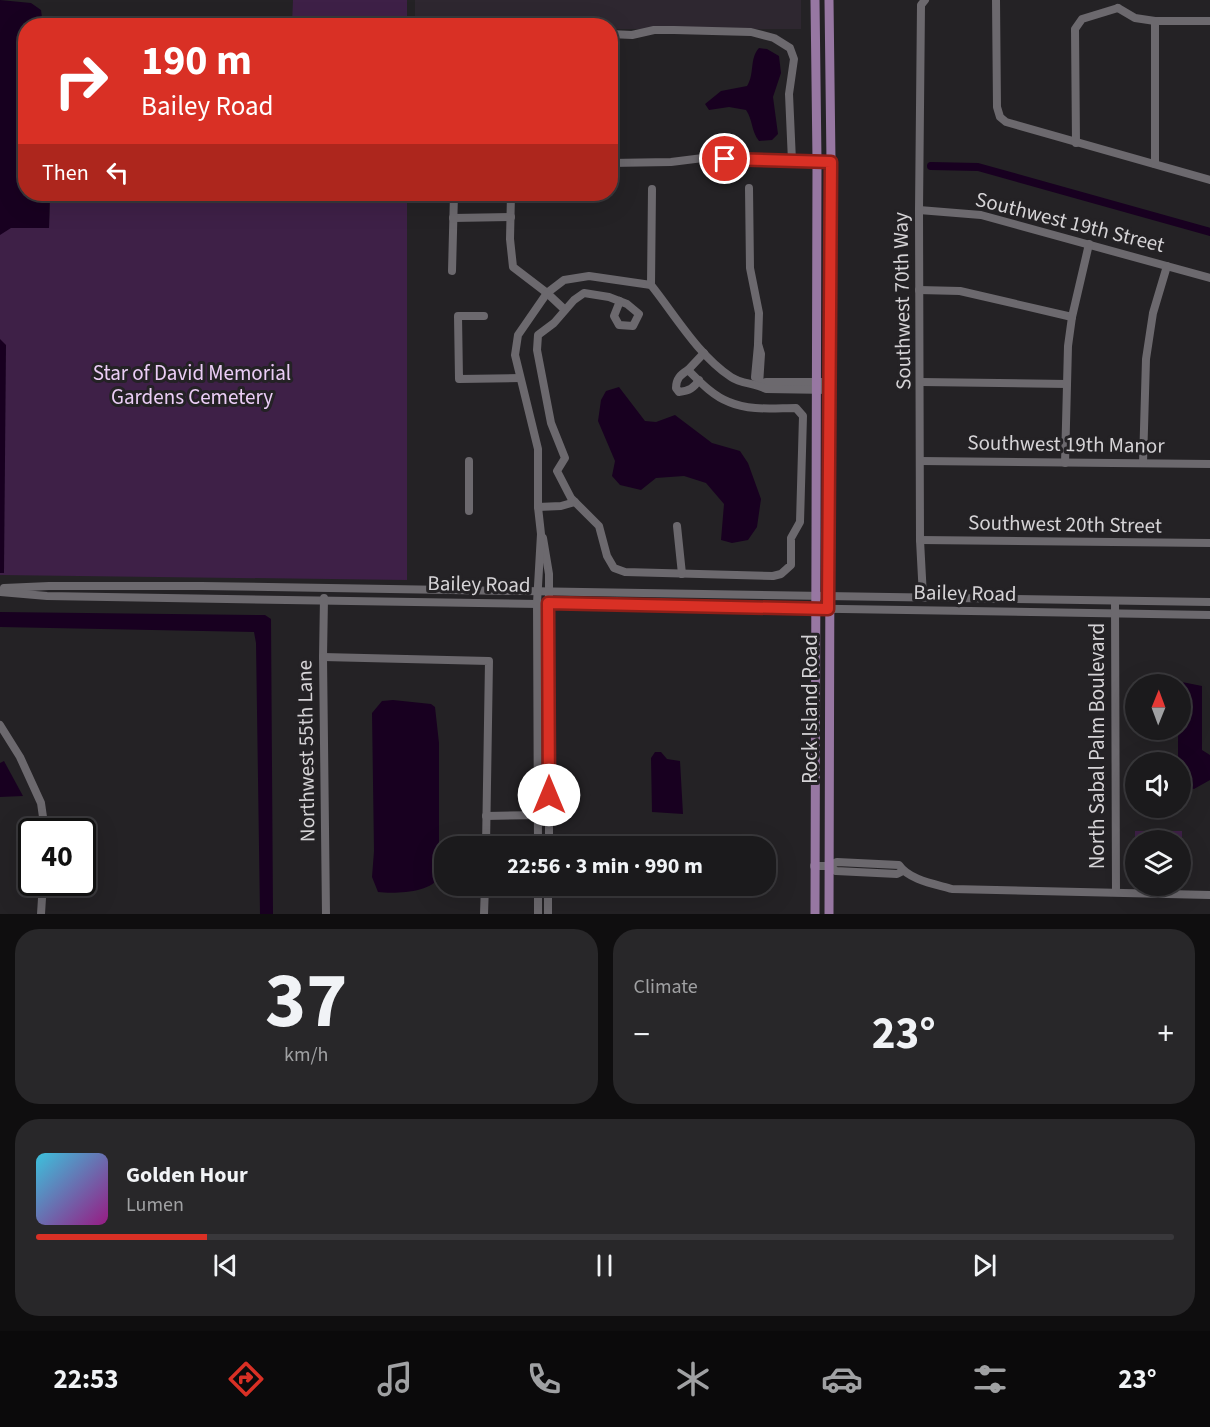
<!DOCTYPE html>
<meta charset="utf-8">
<style>
:root{--surface:#1b1a1c;--page:#282729;--text:#f1f3f6;--muted:#a0a1a3;--line:#39383b;--accent:#d93025}
body{margin:0;font-family:"Source Sans 3",sans-serif;background:var(--page);color:var(--text);height:100vh;display:flex;flex-direction:column;font-size:22px;white-space:nowrap}
*{box-sizing:border-box;margin:0}
p{font-size:20px;color:var(--muted)}
.icon{flex:none;width:33px;height:33px;fill:none;stroke:currentColor;stroke-width:2;stroke-linecap:round;stroke-linejoin:round}
.map{position:relative;height:914px;overflow:hidden}
.sheet{display:flex;flex-direction:column;gap:15px;padding:15px;background:#0f0e0f;flex:1}
.sheet>*{flex:none}
.guide{position:absolute;left:18px;top:18px;width:600px;height:183px;border-radius:24px;box-shadow:0 6px 24px #0002,0 0 0 2px var(--line);background:#d93025;color:#fff;overflow:hidden}
.needle{width:39px;rotate:1deg}
.tools{position:absolute;left:1125px;top:674px;display:grid;gap:12px}
.tools a{display:grid;place-items:center;width:66px;height:66px;border-radius:50%;background:var(--surface);box-shadow:0 6px 24px #0002,0 0 0 2px var(--line);font-size:30px}
.speed{position:absolute;left:18px;top:818px;display:flex;gap:12px;font-size:30px;font-weight:700;text-align:center}
.speed>*{display:grid;place-content:center;width:78px;height:78px;border-radius:50%;background:var(--surface);box-shadow:0 6px 24px #0002,0 0 0 2px var(--line);line-height:1}
.speed .limit{border:3px solid #111;border-radius:9px;background:#fff;color:#111}
.pin{position:absolute;display:grid;place-items:center;width:51px;height:51px;color:#fff;margin:-26px;border:3px solid #fff;border-radius:50%;box-shadow:0 2px 6px #0007}
.me{position:absolute;width:66px;margin:-33px;rotate:0deg;stroke-linejoin:round;filter:drop-shadow(0 0 4px #0008)}
.turn{display:flex;align-items:center;gap:21px;height:126px;padding:0 24px;font-size:27px}
.turn .icon{width:78px;height:78px;stroke-width:2.5}
.turn b{display:block;font-size:42px;line-height:51px}
.then{display:flex;align-items:center;height:57px;padding:0 24px;background:#0003;gap:12px;font-size:22px}
.big{font-size:45px;font-weight:700;line-height:1.1}
.sheet .card{flex:1;display:flex;flex-direction:column;justify-content:center;gap:9px;min-width:0;padding:0 21px;border-radius:24px;background:var(--page)}
.sheet .dial{align-items:center;gap:0}
.dial b{font-size:78px;line-height:1}
.song{display:flex;align-items:center;gap:18px}
.cover{width:72px;height:72px;border-radius:9px;background:linear-gradient(135deg,hsl(190 70% 55%),hsl(310 70% 35%))}
.played{height:6px;border-radius:3px;background:linear-gradient(90deg,var(--accent) 15%,var(--line) 15%)}
.keys{display:flex;justify-content:space-around;direction:ltr}
.heat{display:flex;justify-content:space-between;align-items:center;font-size:33px;direction:ltr}
.sheet .tiles{flex:1;display:grid;gap:15px;grid-template-columns:1fr 1fr}
.card:last-child{grid-column:span 2}
.trip{position:absolute;left:434px;top:836px;width:342px;height:60px;border-radius:24px;background:var(--surface);box-shadow:0 6px 24px #0002,0 0 0 2px var(--line);font-weight:700;line-height:60px;text-align:center}
.tabs{display:flex;height:96px;justify-content:space-around;align-items:center;background:#0b0a0b;color:var(--muted)}
.tabs .icon{width:42px;height:42px}
.tabs .on{color:var(--accent)}
.tabs b{font-size:27px;color:var(--text)}
.map>svg:first-child{display:block}
.built{fill:#2e2730}
.green{fill:#3e2047}
.water{fill:#180020}
.lines{fill:none;stroke-linecap:round;stroke-linejoin:round}
.canal{stroke:#180020;stroke-width:8}
.minor{stroke:#6c696e;stroke-width:8}
.major{stroke:#9777a2;stroke-width:9}
.route-casing{stroke:#8d1f18;stroke-width:15}
.route{stroke:#d93025;stroke-width:10}
.labels{text-anchor:middle;dominant-baseline:central;stroke-width:6;stroke-linejoin:round;paint-order:stroke}
.street-label{font-size:21px;fill:#d5d3d6;stroke:#242225}
.park-label{font-size:21px;fill:#ebcdf6;stroke:#242225}
</style>
<div class="map">
<svg width="1210" height="914" viewBox="0 0 1210 914">
<rect width="100%" height="100%" fill="#242225"/>
<!-- built -->
<path class="built" d="M415,0H801V29H611L610,26L415,25Z"/>
<!-- green -->
<g class="green">
<path d="M293,0H407V25H292Z"/>
<path d="M50,194H407V580L0,575V228H49Z"/>
<path d="M1135,831H1182V870L1180,840H1136L1134,870Z"/>
</g>
<!-- water -->
<g class="water">
<path d="M0,0L31,3L41,10L43,25L26,26V194H50L49,228H11L0,235Z"/>
<path d="M759,48L767,49L779,56L781,73L773,97L778,134L772,140L759,141C751,131 753,120 746,110L729,107L709,110L705,104L721,91L747,86C755,74 749,59 759,48Z"/>
<path d="M0,339L6,345L4,573H0Z"/>
<path d="M619,387L645,421L656,422L675,415L712,443L740,451L748,463L761,499L757,527L748,540L732,543L721,540L724,504L706,483L684,476L656,478L641,490L620,485L612,476L615,461L598,421L601,400L606,391Z"/>
<path d="M0,612L265,615L271,619L273,914H260L256,643L254,632L0,627Z"/>
<path d="M1177,681L1202,686V750L1210,755V780L1194,789L1185,786L1181,776L1180,762H1178V729H1180V684H1177Z"/>
<path d="M393,700L431,704L435,707L439,743V876C433,893 394,894 378,892L372,877L374,851L372,713L382,701Z"/>
<path d="M655,752H661L667,759L680,761L683,814L652,812L651,758Z"/>
<path d="M4,761L23,796L0,797V763Z"/>
</g>
<g class="lines">
<!-- canal -->
<path class="canal" d="M931,166L978,167L1210,232"/>
<!-- minor -->
<g class="minor">
<path d="M996,0L997,107L1000,117L1006,122L1210,180"/>
<path d="M1118,8L1135,18L1155,21H1210"/>
<path d="M610,34L632,35L654,30H674L751,32L774,38L790,48L794,59L789,94L792,161"/>
<path d="M1076,143L1075,29L1082,19L1118,8"/>
<path d="M610,163L671,162L703,158L831,162"/>
<path d="M1155,164V21"/>
<path d="M749,188L750,268L759,313L758,344L761,354L759,385"/>
<path d="M511,194L510,239L513,267L547,293L564,309"/>
<path d="M919,210L981,215L1210,278"/>
<path d="M453,218L511,217"/>
<path d="M452,271L454,194"/>
<path d="M651,285L652,189"/>
<path d="M919,290L960,291L1072,317"/>
<path d="M620,301L614,316L619,325L633,326L639,314L627,304L609,297L584,293L574,300L554,323L538,335L537,350L551,423L565,458L557,471L571,498L599,526L607,556L614,568L625,572L773,576L781,574L791,565V538L800,522L803,416L796,408C774,408 750,411 729,402C713,396 700,382 688,370C680,375 676,379 676,388L679,392C689,391 694,388 699,380"/>
<path d="M484,316H458L459,379L520,378"/>
<path d="M688,370L704,353"/>
<path d="M755,377L758,345"/>
<path d="M921,382L1067,384"/>
<path d="M759,385L766,382H830"/>
<path d="M921,461L1210,464"/>
<path d="M1065,463L1068,346L1072,317L1089,244"/>
<path d="M1143,463L1146,359L1153,313L1167,266"/>
<path d="M538,507L561,506L575,502"/>
<path d="M469,511V461"/>
<path d="M677,526L682,574"/>
<path d="M543,538L549,574V846"/>
<path d="M920,540L1210,543"/>
<path d="M4,588L49,586H201L1210,602"/>
<path d="M0,592L47,596L1210,615"/>
<path d="M923,597L920,540L919,210L921,5L925,0"/>
<path d="M324,598L323,657L326,914"/>
<path d="M1115,601L1116,892"/>
<path d="M323,657L489,661L486,846"/>
<path d="M0,725L20,757L41,803L45,831"/>
<path d="M486,816L542,815"/>
<path d="M538,846L537,603L541,534L538,507V449L515,355L518,335L547,293L564,280L589,276L651,285C675,315 698,355 731,377C741,384 755,383 766,389L830,390"/>
<path d="M814,866H828L837,862L899,865C909,880 935,884 952,889L1210,895"/>
<path d="M828,866L836,871L897,874L903,871"/>
<path d="M41,914L43,882"/>
<path d="M484,914L485,885"/>
<path d="M538,914V885"/>
<path d="M548,914V885"/>
</g>
<!-- major -->
<g class="major">
<path d="M815,914L817,161L815,0"/>
<path d="M829,914L831,162L829,0"/>
</g>
</g>
<g class="lines">
<!-- route casing -->
<g class="route-casing">
<path id="route" d="M549,795L548,603L828,609L831,162L725,159"/>
</g>
<!-- route -->
<use href="#route" class="route"/>
</g>
<g class="labels">
<!-- street labels -->
<g class="street-label">
<text transform="translate(1070 222) rotate(14)">Southwest 19th Street</text>
<text transform="translate(902 301) rotate(-91)">Southwest 70th Way</text>
<text transform="translate(1066 444) rotate(1)">Southwest 19th Manor</text>
<text transform="translate(1065 524) rotate(1)">Southwest 20th Street</text>
<text transform="translate(479 584) rotate(1)">Bailey Road</text>
<text transform="translate(965 593) rotate(1)">Bailey Road</text>
<text transform="translate(810 709) rotate(-90)">Rock Island Road</text>
<text transform="translate(1097 746) rotate(-90)">North Sabal Palm Boulevard</text>
<text transform="translate(306 751) rotate(-91)">Northwest 55th Lane</text>
</g>
<!-- park labels -->
<g class="park-label">
<text x="192" y="373">Star of David Memorial<tspan x="192" dy="24">Gardens Cemetery</tspan></text>
</g>
</g>
</svg>
<div class="tools">
<a><svg class="needle" viewBox="-14 -14 28 28"><path d="M0-13l5 13h-10z" fill="#e53935"/><path d="M0 13l5-13h-10z" fill="#a0a1a3"/></svg></a>
<a><svg class="icon" aria-label="sound" viewBox="0 0 24 24"><path d="M4 9h4l5-4v14l-5-4H4zM17 9q2 3 0 6"/></svg></a>
<a><svg class="icon" aria-label="layers" viewBox="0 0 24 24"><path d="M12 4l9 5-9 5-9-5zM3 14l9 5 9-5"/></svg></a>
</div>
<div class="speed"><div class="limit">40</div></div>
<div class="pin" style="left:725px;top:159px;background:#d93025"><svg class="icon" aria-label="arrive" viewBox="0 0 24 24"><path d="M6 21V4h12l-3 4 3 4H6"/></svg></div>
<svg class="me" style="left:549px;top:795px" viewBox="-20 -20 40 40"><circle r="19" fill="#fff"/><path d="M0-13L10 11 0 6-10 11z" fill="#d93025"/></svg>
<div class="trip">22:56 · 3 min · 990 m</div>
<div class="guide">
<div class="turn"><svg class="icon" aria-label="right" viewBox="0 0 24 24"><path d="M7 20v-9h11M14 6l5 5-5 5"/></svg><div><b>190 m</b>Bailey Road</div></div>
<div class="then">Then<svg class="icon" aria-label="left" viewBox="0 0 24 24"><path d="M17 20v-9H6M10 6l-5 5 5 5"/></svg></div>
</div>
</div>
<section class="sheet">
<div class="tiles">
<div class="card dial"><b>37</b><p>km/h</p></div>
<div class="card"><p>Climate</p>
<div class="heat"><a>−</a><b class="big">23°</b><a>+</a></div>
</div>
<div class="card">
<div class="song"><i class="cover"></i><div><b>Golden Hour</b><p>Lumen</p></div></div>
<div class="played"></div>
<div class="keys"><svg class="icon" aria-label="previous" viewBox="0 0 24 24"><path d="M18 5L8 12l10 7zM5 5v14"/></svg><svg class="icon" aria-label="pause" viewBox="0 0 24 24"><path d="M8 5v14M16 5v14"/></svg><svg class="icon" aria-label="next" viewBox="0 0 24 24"><path d="M6 5l10 7-10 7zM19 5v14"/></svg></div>
</div>
</div>
</section>
<nav class="tabs">
<b>22:53</b>
<svg class="icon on" aria-label="directions" viewBox="0 0 24 24"><path d="M12 3l9 9-9 9-9-9zM9 14v-3h6M13 9l2 2-2 2"/></svg>
<svg class="icon" aria-label="music" viewBox="0 0 24 24"><path d="M9 18V5l10-2v13"/><circle cx="6" cy="18" r="3"/><circle cx="16" cy="16" r="3"/></svg>
<svg class="icon" aria-label="phone" viewBox="0 0 24 24"><path d="M5 4h4l2 5-3 2q2 4 5 5l2-3 5 2v4C11 20 4 13 5 4z"/></svg>
<svg class="icon" aria-label="climate" viewBox="0 0 24 24"><path d="M12 3v18M4 7l16 10M4 17L20 7"/></svg>
<svg class="icon" aria-label="car" viewBox="0 0 24 24"><path d="M5 17H2v-5l4-1 3-4h7l3 4 3 1v5h-3M9 17h6M6 11h13"/><circle cx="7" cy="17" r="2"/><circle cx="17" cy="17" r="2"/></svg>
<svg class="icon" aria-label="filters" viewBox="0 0 24 24"><path d="M4 7h16M4 17h16"/><circle cx="9" cy="7" r="2"/><circle cx="15" cy="17" r="2"/></svg>
<b>23°</b>
</nav>
